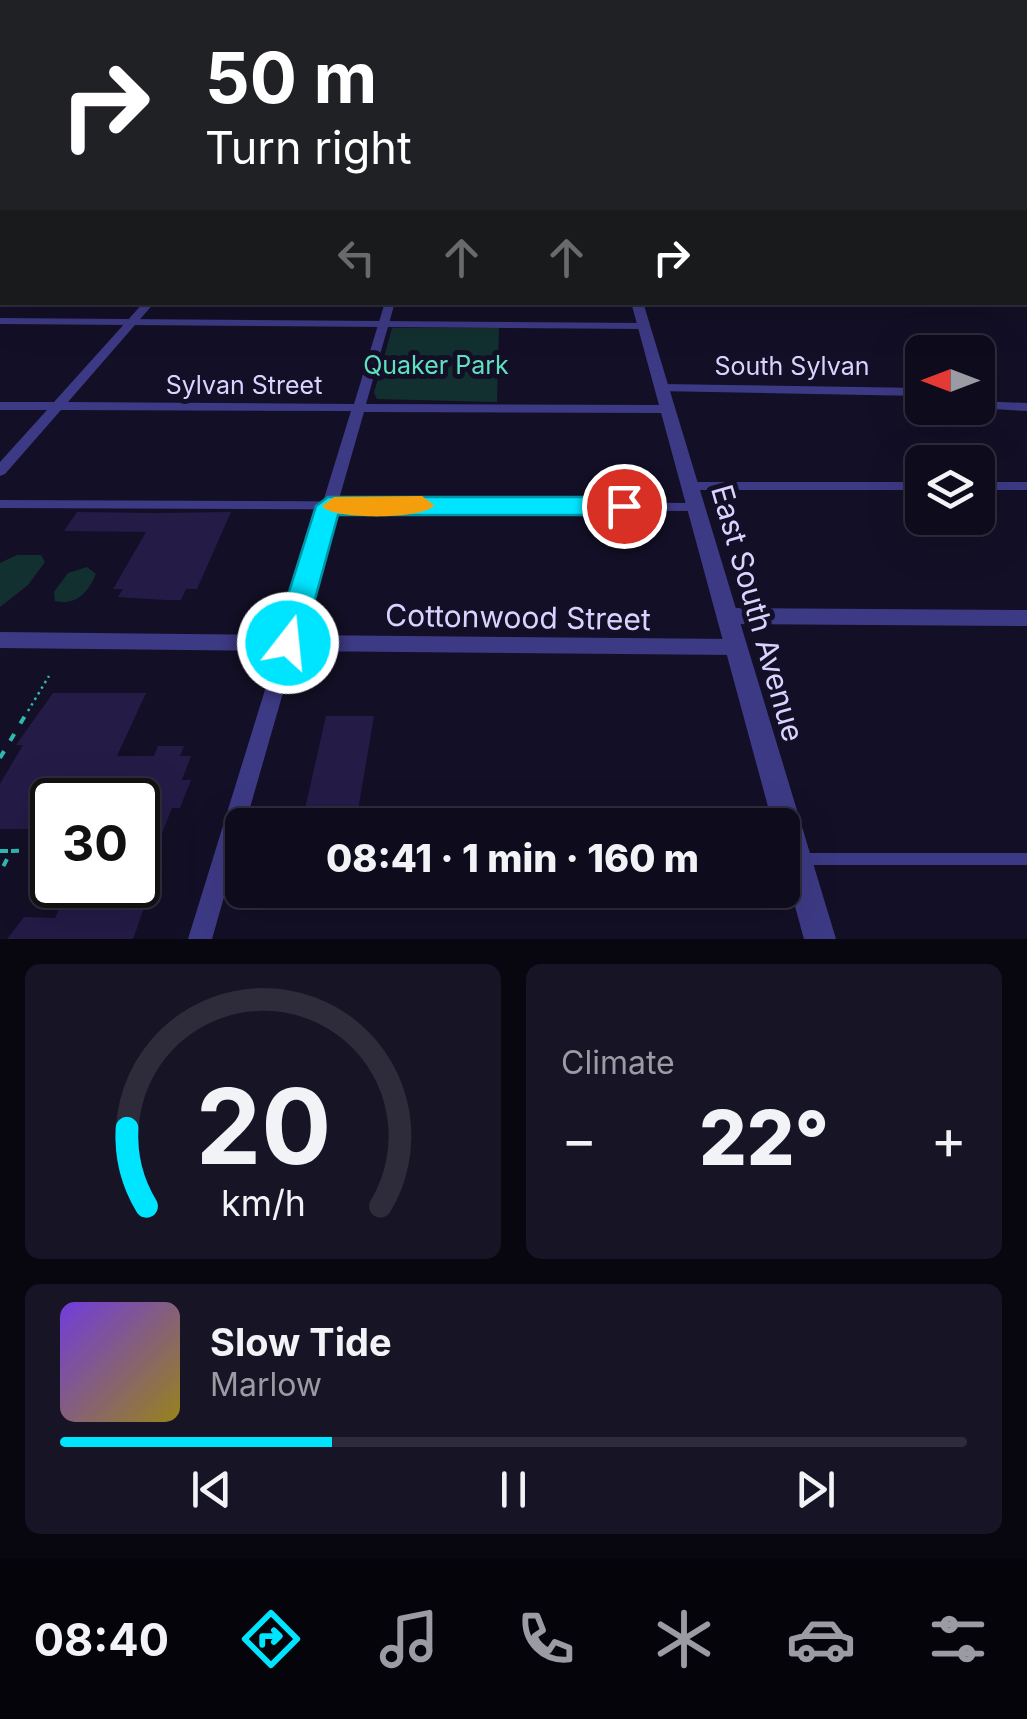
<!DOCTYPE html>
<meta charset="utf-8">
<style>
:root{--surface:#0e0b1c;--page:#171425;--text:#f1f3f6;--muted:#9b9ba3;--line:#2e2b3b;--accent:#00e5ff}
body{margin:0;font-family:Inter,sans-serif;background:var(--page);color:var(--text);height:100vh;display:flex;flex-direction:column;font-size:38px;white-space:nowrap}
*{box-sizing:border-box;margin:0}
p{font-size:32px;color:var(--muted)}
.icon{flex:none;width:55px;height:55px;fill:none;stroke:currentColor;stroke-width:2;stroke-linecap:round;stroke-linejoin:round}
.map{position:relative;height:939px;overflow:hidden}
.side{display:flex;flex-direction:column;gap:25px;padding:25px;background:#08060f;flex:1}
.side>*{flex:none}
.banner{position:absolute;left:0px;top:0px;width:1028px;height:305px;box-shadow:0 10px 40px #0002,0 0 0 2px var(--line);background:#202124;color:#fff;overflow:hidden}
.needle{width:65px;rotate:270deg}
.fabs{position:absolute;left:905px;top:335px;display:grid;gap:20px}
.fabs a{display:grid;place-items:center;width:90px;height:90px;border-radius:15px;background:var(--surface);box-shadow:0 10px 40px #0002,0 0 0 2px var(--line);font-size:50px}
.speed{position:absolute;left:30px;top:778px;display:flex;gap:20px;font-size:50px;font-weight:700;text-align:center}
.speed>*{display:grid;place-content:center;width:130px;height:130px;border-radius:50%;background:var(--surface);box-shadow:0 10px 40px #0002,0 0 0 2px var(--line);line-height:1}
.speed .limit{border:5px solid #111;border-radius:15px;background:#fff;color:#111}
.pin{position:absolute;display:grid;place-items:center;width:85px;height:85px;color:#fff;margin:-42px;border:5px solid #fff;border-radius:50%;box-shadow:0 2px 10px #0007}
.me{position:absolute;width:110px;margin:-55px;rotate:16deg;stroke-linejoin:round;filter:drop-shadow(0 0 8px #0008)}
.turn{display:flex;align-items:center;gap:35px;height:210px;padding:0 40px;font-size:45px}
.turn .icon{width:130px;height:130px;stroke-width:2.5}
.turn b{display:block;font-size:70px;line-height:85px}
.lanes{display:flex;align-items:center;height:95px;padding:0 40px;background:#0003;justify-content:center;gap:50px;direction:ltr}
.lanes .off{opacity:.35}
.big{font-size:75px;font-weight:800;line-height:1.1}
.side .widget{flex:1;display:flex;flex-direction:column;justify-content:center;gap:15px;min-width:0;padding:0 35px;border-radius:15px;background:var(--page)}
.side .dial{align-items:center;gap:0}
.dial svg{height:260px;overflow:visible;fill:none;stroke:var(--line);stroke-width:7;stroke-linecap:round;text-anchor:middle}
.dial text{fill:var(--text);stroke:none}
.song{display:flex;align-items:center;gap:30px}
.cover{width:120px;height:120px;border-radius:15px;background:linear-gradient(135deg,hsl(260 70% 55%),hsl(50 70% 35%))}
.played{height:10px;border-radius:5px;background:linear-gradient(90deg,var(--accent) 30%,var(--line) 30%)}
.keys{display:flex;justify-content:space-around;direction:ltr}
.heat{display:flex;justify-content:space-between;align-items:center;font-size:55px;direction:ltr}
.side .tiles{flex:1;display:grid;gap:25px;grid-template-columns:1fr 1fr}
.widget:last-child{grid-column:span 2}
.trip{position:absolute;left:225px;top:808px;width:575px;height:100px;border-radius:15px;background:var(--surface);box-shadow:0 10px 40px #0002,0 0 0 2px var(--line);font-weight:800;line-height:100px;text-align:center}
.tabs{display:flex;height:160px;justify-content:space-around;align-items:center;background:#06040b;color:var(--muted)}
.tabs .icon{width:70px;height:70px}
.tabs .current{color:var(--accent)}
.tabs b{font-size:45px;color:var(--text)}
.map>svg:first-child{display:block}
.green{fill:#12302f}
.building{fill:#241b47}
.lines{fill:none;stroke-linecap:round;stroke-linejoin:round}
.path-far1{stroke:#2fb8b0;stroke-width:2.5;stroke-dasharray:2.5 4;stroke-linecap:butt}
.path{stroke:#2fb8b0;stroke-width:4;stroke-dasharray:8 12;stroke-linecap:butt}
.service-far2{stroke:#3d3a85;stroke-width:6}
.service-far1{stroke:#3d3a85;stroke-width:8}
.service{stroke:#3d3a85;stroke-width:12}
.minor{fill:#3d3a85;fill-rule:evenodd}
.tertiary{fill:#3d3a85;fill-rule:evenodd}
.route{fill:#00e5ff;stroke:#0095a6;stroke-width:2.5}
.slow{fill:#f59e0b}
.labels{text-anchor:middle;dominant-baseline:central;stroke-width:10;stroke-linejoin:round;paint-order:stroke}
.park-label{font-size:25px;fill:#5fe0c0;stroke:#130f26}
.street-label{font-size:25px;fill:#d9d4ff;stroke:#130f26}
.near-street-label{font-size:30px;fill:#d9d4ff;stroke:#130f26}
</style>
<div class="map">
<svg width="1027" height="939" viewBox="0 0 1027 939">
<rect width="100%" height="100%" fill="#130f26"/>
<!-- green -->
<g class="green">
<path d="M392,328H499L497,402L377,399L374,393Z"/>
<path d="M17,555H41L45,562L28,585L0,607V563Z"/>
<path d="M87,567L96,574C88,592 77,606 55,601L54,592L68,573Z"/>
</g>
<!-- building -->
<g class="building">
<path d="M77,512L157,513L231,512L197,589H186L181,600H166L118,597L123,589H113L146,532L64,531Z"/>
<path d="M53,693H146L117,756H154L158,746H184L180,756H191L182,780H191L180,808H172L158,844H138V800H52V829H0V784L23,745H16Z"/>
<path d="M326,716H374L356,822H302Z"/>
<path d="M138,877H155L133,939H7L24,917L55,918L70,885H138Z"/>
</g>
<g class="lines">
<!-- path-far1 -->
<path class="path-far1" d="M28,711L49,676"/>
<!-- path -->
<g class="path">
<path d="M0,758L29,709"/>
<path d="M0,851H11L0,873"/>
<path d="M11,851L52,850"/>
</g>
<!-- service-far2 -->
<path class="service-far2" d="M0,321L644,326"/>
<!-- service-far1 -->
<g class="service-far1">
<path d="M690,486H922"/>
<path d="M978,486H1027"/>
<path d="M0,504L695,507"/>
</g>
<!-- service -->
<path class="service" d="M802,859H1027"/>
<!-- minor -->
<g class="minor">
<path d="M144,302H155L68,402L354,404L385,302H395L366,404L668,405L674,409L668,413L364,412L300,635L736,639L742,641L745,647L742,653L736,655L295,651L245,825H242V834L212,939H188L277,651L0,648V632L282,635L351,411L61,410L5,474L0,476V462L47,410H0V402H54Z"/>
<path d="M661,384L922,388V396L657,391L655,388L657,385Z"/>
<path d="M978,401L1027,403V411L974,408H978Z"/>
<path d="M728,608L1027,610V626L728,624L722,621L719,616L722,611Z"/>
</g>
<!-- tertiary -->
<g class="tertiary">
<rect x="1025" y="259" width="2" height="6"/>
<rect x="0" y="261" width="2" height="6"/>
<path d="M631,302H643L836,939H804L782,859V825H773Z"/>
</g>
</g>
<!-- sky -->
<linearGradient id="sky" x2="0" y2="1"><stop stop-color="#0a0815"/><stop offset="0.49" stop-color="#333752"/><stop offset="1" stop-color="#333752" stop-opacity="0"/></linearGradient>
<rect width="1027" height="258" fill="url(#sky)"/>
<!-- route -->
<path class="route" d="M328,497H624L637,506L624,515H338L303,643L298,653L288,657L278,653L273,643L316,506Z"/>
<!-- slow -->
<path class="slow" d="M422,496L434,505C425,520 331,520 322,506L334,497Z"/>
<g class="labels">
<!-- park labels -->
<g class="park-label">
<text x="436" y="365">Quaker Park</text>
</g>
<!-- street labels -->
<g class="street-label">
<text x="792" y="366">South Sylvan</text>
<text x="244" y="385">Sylvan Street</text>
</g>
<!-- near-street labels -->
<g class="near-street-label">
<text transform="translate(758 613) rotate(74)">East South Avenue</text>
<text transform="translate(518 617) rotate(1)">Cottonwood Street</text>
</g>
</g>
</svg>
<div class="fabs">
<a><svg class="needle" viewBox="-14 -14 28 28"><path d="M0-13l5 13h-10z" fill="#e53935"/><path d="M0 13l5-13h-10z" fill="#9b9ba3"/></svg></a>
<a><svg class="icon" aria-label="layers" viewBox="0 0 24 24"><path d="M12 4l9 5-9 5-9-5zM3 14l9 5 9-5"/></svg></a>
</div>
<div class="speed"><div class="limit">30</div></div>
<div class="pin" style="left:624px;top:506px;background:#d93025"><svg class="icon" aria-label="arrive" viewBox="0 0 24 24"><path d="M6 21V4h12l-3 4 3 4H6"/></svg></div>
<svg class="me" style="left:288px;top:643px" viewBox="-20 -20 40 40"><circle r="17" fill="#00e5ff" stroke="#fff" stroke-width="3"/><path d="M0-11L8 9 0 5-8 9z" fill="#fff"/></svg>
<div class="trip">08:41 · 1 min · 160 m</div>
<div class="banner">
<div class="turn"><svg class="icon" aria-label="right" viewBox="0 0 24 24"><path d="M7 20v-9h11M14 6l5 5-5 5"/></svg><div><b>50 m</b>Turn right</div></div>
<div class="lanes"><svg class="icon off" aria-label="left" viewBox="0 0 24 24"><path d="M17 20v-9H6M10 6l-5 5 5 5"/></svg><svg class="icon off" aria-label="ahead" viewBox="0 0 24 24"><path d="M12 20V5M6 11l6-6 6 6"/></svg><svg class="icon off" aria-label="ahead" viewBox="0 0 24 24"><path d="M12 20V5M6 11l6-6 6 6"/></svg><svg class="icon" aria-label="right" viewBox="0 0 24 24"><path d="M7 20v-9h11M14 6l5 5-5 5"/></svg></div>
</div>
</div>
<section class="side">
<div class="tiles">
<div class="widget dial"><svg viewBox="0 0 100 80">
<path d="M14 69A42 42 0 1 1 86 69"/>
<path d="M14 69A42 42 0 0 1 8 45" stroke="#00e5ff"/>
<text x="50" y="56" font-size="32" font-weight="700">20</text>
<text x="50" y="72" font-size="11">km/h</text>
</svg></div>
<div class="widget"><p>Climate</p>
<div class="heat"><a>−</a><b class="big">22°</b><a>+</a></div>
</div>
<div class="widget">
<div class="song"><i class="cover"></i><div><b>Slow Tide</b><p>Marlow</p></div></div>
<div class="played"></div>
<div class="keys"><svg class="icon" aria-label="previous" viewBox="0 0 24 24"><path d="M18 5L8 12l10 7zM5 5v14"/></svg><svg class="icon" aria-label="pause" viewBox="0 0 24 24"><path d="M8 5v14M16 5v14"/></svg><svg class="icon" aria-label="next" viewBox="0 0 24 24"><path d="M6 5l10 7-10 7zM19 5v14"/></svg></div>
</div>
</div>
</section>
<nav class="tabs">
<b>08:40</b>
<svg class="icon current" aria-label="directions" viewBox="0 0 24 24"><path d="M12 3l9 9-9 9-9-9zM9 14v-3h6M13 9l2 2-2 2"/></svg>
<svg class="icon" aria-label="music" viewBox="0 0 24 24"><path d="M9 18V5l10-2v13"/><circle cx="6" cy="18" r="3"/><circle cx="16" cy="16" r="3"/></svg>
<svg class="icon" aria-label="phone" viewBox="0 0 24 24"><path d="M5 4h4l2 5-3 2q2 4 5 5l2-3 5 2v4C11 20 4 13 5 4z"/></svg>
<svg class="icon" aria-label="climate" viewBox="0 0 24 24"><path d="M12 3v18M4 7l16 10M4 17L20 7"/></svg>
<svg class="icon" aria-label="car" viewBox="0 0 24 24"><path d="M5 17H2v-5l4-1 3-4h7l3 4 3 1v5h-3M9 17h6M6 11h13"/><circle cx="7" cy="17" r="2"/><circle cx="17" cy="17" r="2"/></svg>
<svg class="icon" aria-label="filters" viewBox="0 0 24 24"><path d="M4 7h16M4 17h16"/><circle cx="9" cy="7" r="2"/><circle cx="15" cy="17" r="2"/></svg>
</nav>
